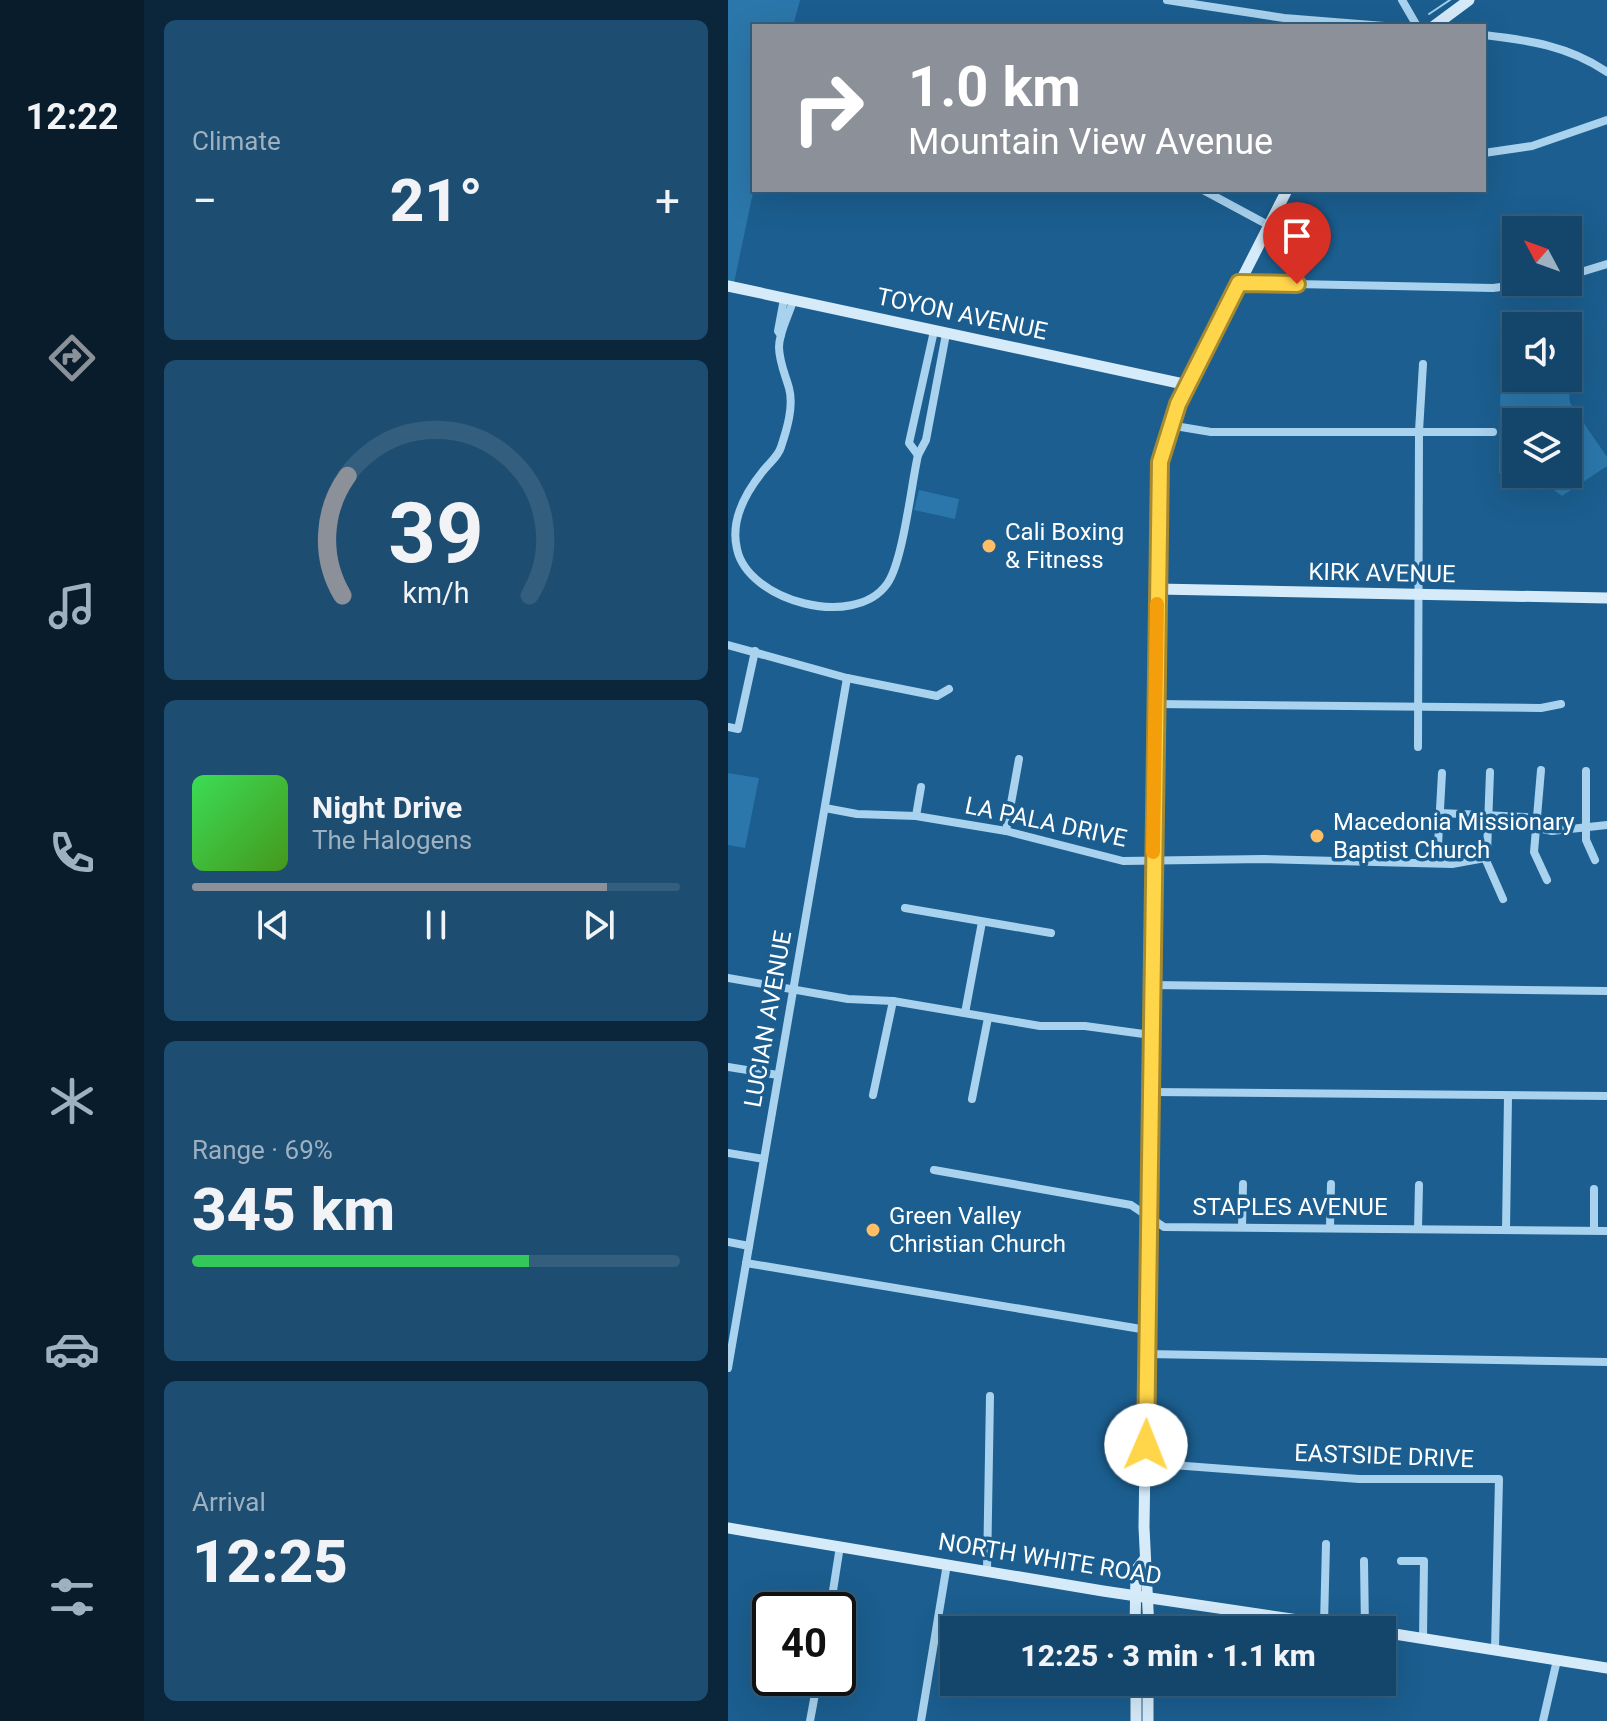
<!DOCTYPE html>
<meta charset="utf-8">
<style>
:root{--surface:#14466b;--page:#1d4d71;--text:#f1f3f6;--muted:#9db1c1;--line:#335e7e;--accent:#8c9099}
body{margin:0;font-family:Roboto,sans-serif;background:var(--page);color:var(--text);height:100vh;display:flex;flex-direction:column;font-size:30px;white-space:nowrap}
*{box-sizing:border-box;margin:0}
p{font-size:26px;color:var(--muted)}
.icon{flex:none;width:44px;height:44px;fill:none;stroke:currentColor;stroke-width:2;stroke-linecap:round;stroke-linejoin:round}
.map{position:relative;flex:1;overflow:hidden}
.panel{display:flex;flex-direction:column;gap:20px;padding:20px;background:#0b263b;width:584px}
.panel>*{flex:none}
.hud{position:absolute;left:24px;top:24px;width:734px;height:168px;border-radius:0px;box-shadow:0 8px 32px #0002,0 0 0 2px var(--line);background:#8c9099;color:#fff;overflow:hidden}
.needle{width:52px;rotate:311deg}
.controls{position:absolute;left:774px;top:216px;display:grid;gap:16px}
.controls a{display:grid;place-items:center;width:80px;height:80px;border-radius:0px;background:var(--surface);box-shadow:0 8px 32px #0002,0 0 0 2px var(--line);font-size:40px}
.speed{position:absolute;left:24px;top:1592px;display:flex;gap:16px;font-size:40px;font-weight:700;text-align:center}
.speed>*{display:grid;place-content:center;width:104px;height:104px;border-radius:50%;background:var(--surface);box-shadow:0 8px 32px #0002,0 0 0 2px var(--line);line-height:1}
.speed .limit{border:4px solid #111;border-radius:12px;background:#fff;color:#111}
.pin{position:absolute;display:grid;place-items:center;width:68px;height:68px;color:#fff;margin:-82px -34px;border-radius:50% 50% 50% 0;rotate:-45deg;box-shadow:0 0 8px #0007}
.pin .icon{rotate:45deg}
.me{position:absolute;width:88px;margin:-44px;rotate:1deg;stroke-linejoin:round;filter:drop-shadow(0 0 6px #0008)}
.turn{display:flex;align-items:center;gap:28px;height:168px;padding:0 24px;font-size:36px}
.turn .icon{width:104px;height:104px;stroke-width:2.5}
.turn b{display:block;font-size:56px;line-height:68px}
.big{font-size:60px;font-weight:800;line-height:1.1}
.panel .tile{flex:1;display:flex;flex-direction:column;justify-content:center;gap:12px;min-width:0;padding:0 28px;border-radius:12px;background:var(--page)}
.panel .dial{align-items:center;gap:0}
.dial svg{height:208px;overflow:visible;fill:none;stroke:var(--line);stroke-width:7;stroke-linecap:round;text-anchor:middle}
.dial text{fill:var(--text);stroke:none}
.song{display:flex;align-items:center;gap:24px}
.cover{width:96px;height:96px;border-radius:12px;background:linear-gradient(135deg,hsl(130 70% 55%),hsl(100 70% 35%))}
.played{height:8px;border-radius:4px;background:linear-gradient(90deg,var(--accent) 85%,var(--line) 85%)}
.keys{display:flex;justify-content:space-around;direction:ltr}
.heat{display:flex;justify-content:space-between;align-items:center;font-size:44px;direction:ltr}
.charge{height:12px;border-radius:6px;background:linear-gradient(90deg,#34c759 69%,var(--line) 0)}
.trip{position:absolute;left:212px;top:1616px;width:456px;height:80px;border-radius:0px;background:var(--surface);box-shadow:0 8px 32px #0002,0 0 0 2px var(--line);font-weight:800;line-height:80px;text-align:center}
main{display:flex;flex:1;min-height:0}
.menu{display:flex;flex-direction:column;width:144px;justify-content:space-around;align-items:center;background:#081c2b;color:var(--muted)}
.menu .icon{width:56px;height:56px}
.menu .current{color:var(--accent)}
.menu b{font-size:36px;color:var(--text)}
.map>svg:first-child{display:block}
.green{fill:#2b77ab}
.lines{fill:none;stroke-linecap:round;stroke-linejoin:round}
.stream{stroke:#9ccff0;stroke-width:2}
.street{stroke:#a9d2ee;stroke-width:8}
.secondary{stroke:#d6ebfa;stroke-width:11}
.route-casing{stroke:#a68a30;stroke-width:20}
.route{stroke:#ffd54a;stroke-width:14}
.slow{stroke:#f59e0b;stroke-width:14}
.poi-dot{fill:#ffbd66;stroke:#1b5e8f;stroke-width:3}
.labels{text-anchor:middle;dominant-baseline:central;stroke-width:7;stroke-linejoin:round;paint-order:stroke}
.street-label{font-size:24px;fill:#fff;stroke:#1b5e8f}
.poi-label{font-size:24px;fill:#fff;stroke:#1b5e8f;text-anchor:start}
</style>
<main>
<nav class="menu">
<b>12:22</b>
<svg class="icon current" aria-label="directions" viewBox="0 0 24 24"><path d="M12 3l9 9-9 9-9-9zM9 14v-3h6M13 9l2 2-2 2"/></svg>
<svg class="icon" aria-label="music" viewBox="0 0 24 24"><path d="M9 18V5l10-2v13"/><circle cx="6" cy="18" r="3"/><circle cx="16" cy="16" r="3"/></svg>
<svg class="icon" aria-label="phone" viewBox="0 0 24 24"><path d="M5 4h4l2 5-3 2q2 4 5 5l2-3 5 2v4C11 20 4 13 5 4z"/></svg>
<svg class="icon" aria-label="climate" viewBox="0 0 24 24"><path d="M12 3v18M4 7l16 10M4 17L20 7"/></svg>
<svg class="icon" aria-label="car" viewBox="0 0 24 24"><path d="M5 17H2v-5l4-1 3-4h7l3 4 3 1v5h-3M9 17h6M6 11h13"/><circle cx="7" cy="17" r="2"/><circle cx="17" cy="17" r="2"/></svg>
<svg class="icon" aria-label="filters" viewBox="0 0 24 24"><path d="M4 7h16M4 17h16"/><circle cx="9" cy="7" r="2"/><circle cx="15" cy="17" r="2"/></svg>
</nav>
<section class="panel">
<div class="tile"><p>Climate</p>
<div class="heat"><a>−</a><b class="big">21°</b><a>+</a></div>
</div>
<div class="tile dial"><svg viewBox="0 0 100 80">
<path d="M14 69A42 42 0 1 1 86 69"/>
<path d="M14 69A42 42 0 0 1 16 23" stroke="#8c9099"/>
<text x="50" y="56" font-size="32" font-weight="700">39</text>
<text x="50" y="72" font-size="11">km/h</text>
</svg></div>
<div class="tile">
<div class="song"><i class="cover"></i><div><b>Night Drive</b><p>The Halogens</p></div></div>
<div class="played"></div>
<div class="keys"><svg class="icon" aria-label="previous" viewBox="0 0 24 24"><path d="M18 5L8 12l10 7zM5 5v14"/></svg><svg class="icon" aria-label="pause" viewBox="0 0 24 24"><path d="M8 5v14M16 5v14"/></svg><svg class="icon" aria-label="next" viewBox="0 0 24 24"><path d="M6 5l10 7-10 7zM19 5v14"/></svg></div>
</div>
<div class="tile"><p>Range · 69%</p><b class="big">345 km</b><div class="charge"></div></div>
<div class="tile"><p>Arrival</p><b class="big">12:25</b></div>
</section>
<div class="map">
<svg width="879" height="1721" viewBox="0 0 879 1721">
<rect width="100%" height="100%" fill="#1b5e8f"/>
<!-- green -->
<g class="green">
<path d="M0,0H72L65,26H26V188L6,283L0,282Z"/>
<path d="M773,355H788V378H840L842,403L879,457V466L834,496L804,474H840V422H788V472L771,473Z"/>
<path d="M191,490L231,499L227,519L186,510Z"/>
<path d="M0,773L31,778L17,848L0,845Z"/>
</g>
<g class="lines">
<!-- stream -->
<path class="stream" d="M701,14L722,0"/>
<!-- street -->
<g class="street">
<path d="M439,0L556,18L656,26"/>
<path d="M674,0L689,26"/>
<path d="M756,35C800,40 841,46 879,72"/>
<path d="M756,153L804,146L879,120"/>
<path d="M475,190L540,225"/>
<path d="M840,276L879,264"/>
<path d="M511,283L765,288L812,282"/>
<path d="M65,301C61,315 51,332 51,347C51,361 57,374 61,388C66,406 59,429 53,447C50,457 41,463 35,471C18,492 2,520 9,549C20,601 126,630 159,584C175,562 183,486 190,455L198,440L218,334"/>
<path d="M53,335L50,331L56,299"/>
<path d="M441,425L483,432H765"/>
<path d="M190,455L181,443L206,331"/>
<path d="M0,645L119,678L209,696L221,689"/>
<path d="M427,704L813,708L833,704"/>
<path d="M0,727L10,729L27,651"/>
<path d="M690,747L691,431L695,364"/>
<path d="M813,770L806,852L819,880"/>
<path d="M858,771V840L867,860"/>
<path d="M97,808L129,814L188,816L278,831L395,861L536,859L724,864L757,858L759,852L762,772"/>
<path d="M712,813L798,817L810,828L824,831L879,825"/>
<path d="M188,816L193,787"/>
<path d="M278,831L291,759"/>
<path d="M710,845L714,773"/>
<path d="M757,858L775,899"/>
<path d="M177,908L323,933"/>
<path d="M0,978L120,999L165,1001L312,1026H357L423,1035"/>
<path d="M423,985L879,991"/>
<path d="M237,1013L254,922"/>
<path d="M0,1067L50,1075"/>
<path d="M423,1092L879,1096"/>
<path d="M145,1095L165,1001"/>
<path d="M244,1099L260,1018"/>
<path d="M0,1153L36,1159"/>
<path d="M206,1170L403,1205L436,1227L879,1231"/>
<path d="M514,1227L515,1184"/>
<path d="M602,1227L603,1184"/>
<path d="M690,1229L691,1185"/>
<path d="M778,1230L780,1096"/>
<path d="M866,1230V1189"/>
<path d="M0,1242L21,1246"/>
<path d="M18,1263L419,1330"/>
<path d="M419,1354L879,1362"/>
<path d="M0,1368L119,678"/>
<path d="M418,1463L631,1479H771L767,1649"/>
<path d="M636,1561L637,1630"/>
<path d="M673,1561H696L695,1638"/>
<path d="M259,1571L262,1396"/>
<path d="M102,1610L112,1546"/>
<path d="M596,1624L598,1544"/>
<path d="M82,1721L90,1678"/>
<path d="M193,1721L219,1564"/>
<path d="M815,1721L829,1660"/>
</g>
<!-- secondary -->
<g class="secondary">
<path d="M706,26L741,0"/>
<path d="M0,286L460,385"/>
<path d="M429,589L879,598"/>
<path d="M0,1528L375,1591L638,1630"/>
<path d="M407,1630L408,1570L416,1560"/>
<path d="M421,1630L416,1527L432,462L450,404L559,190"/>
<path d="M654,1632L879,1668"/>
<path d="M408,1682V1721"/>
<path d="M420,1721V1682"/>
</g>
</g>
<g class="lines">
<!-- route casing -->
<g class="route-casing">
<path id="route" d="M418,1445L432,462L450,404L511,283L569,284"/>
</g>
<!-- route -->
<use href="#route" class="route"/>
<!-- slow -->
<path class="slow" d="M425,852L429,604"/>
</g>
<!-- markers -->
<g class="poi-dot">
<circle cx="261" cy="546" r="8"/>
<circle cx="589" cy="836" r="8"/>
<circle cx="145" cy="1230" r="8"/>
</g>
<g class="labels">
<!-- street labels -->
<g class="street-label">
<text transform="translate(234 314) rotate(12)">TOYON AVENUE</text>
<text transform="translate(654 573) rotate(1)">KIRK AVENUE</text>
<text transform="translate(318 822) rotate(12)">LA PALA DRIVE</text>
<text transform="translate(40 1019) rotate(-80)">LUCIAN AVENUE</text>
<text x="562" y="1207">STAPLES AVENUE</text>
<text transform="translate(656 1456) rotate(2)">EASTSIDE DRIVE</text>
<text transform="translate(322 1559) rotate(9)">NORTH WHITE ROAD</text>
</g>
<!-- poi labels -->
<g class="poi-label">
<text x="277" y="532">Cali Boxing<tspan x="277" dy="28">&amp; Fitness</tspan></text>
<text x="605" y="822">Macedonia Missionary<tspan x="605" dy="28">Baptist Church</tspan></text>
<text x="161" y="1216">Green Valley<tspan x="161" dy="28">Christian Church</tspan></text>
</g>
</g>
</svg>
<div class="controls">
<a><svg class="needle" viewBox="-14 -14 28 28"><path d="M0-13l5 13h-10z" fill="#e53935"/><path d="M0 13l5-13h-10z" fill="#9db1c1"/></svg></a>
<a><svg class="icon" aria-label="sound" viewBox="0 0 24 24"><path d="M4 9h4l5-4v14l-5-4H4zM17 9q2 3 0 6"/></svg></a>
<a><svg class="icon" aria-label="layers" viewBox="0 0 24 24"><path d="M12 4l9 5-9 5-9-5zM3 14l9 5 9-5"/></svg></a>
</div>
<div class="speed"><div class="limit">40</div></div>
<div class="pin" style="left:569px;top:284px;background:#d93025"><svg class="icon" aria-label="arrive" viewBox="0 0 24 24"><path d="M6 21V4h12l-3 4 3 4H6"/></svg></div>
<svg class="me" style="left:418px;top:1445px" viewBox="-20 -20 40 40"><circle r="19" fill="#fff"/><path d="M0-13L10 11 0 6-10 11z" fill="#ffd54a"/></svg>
<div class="trip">12:25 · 3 min · 1.1 km</div>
<div class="hud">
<div class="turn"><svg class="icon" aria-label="right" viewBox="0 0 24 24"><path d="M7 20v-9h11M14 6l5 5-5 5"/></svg><div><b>1.0 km</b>Mountain View Avenue</div></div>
</div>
</div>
</main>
